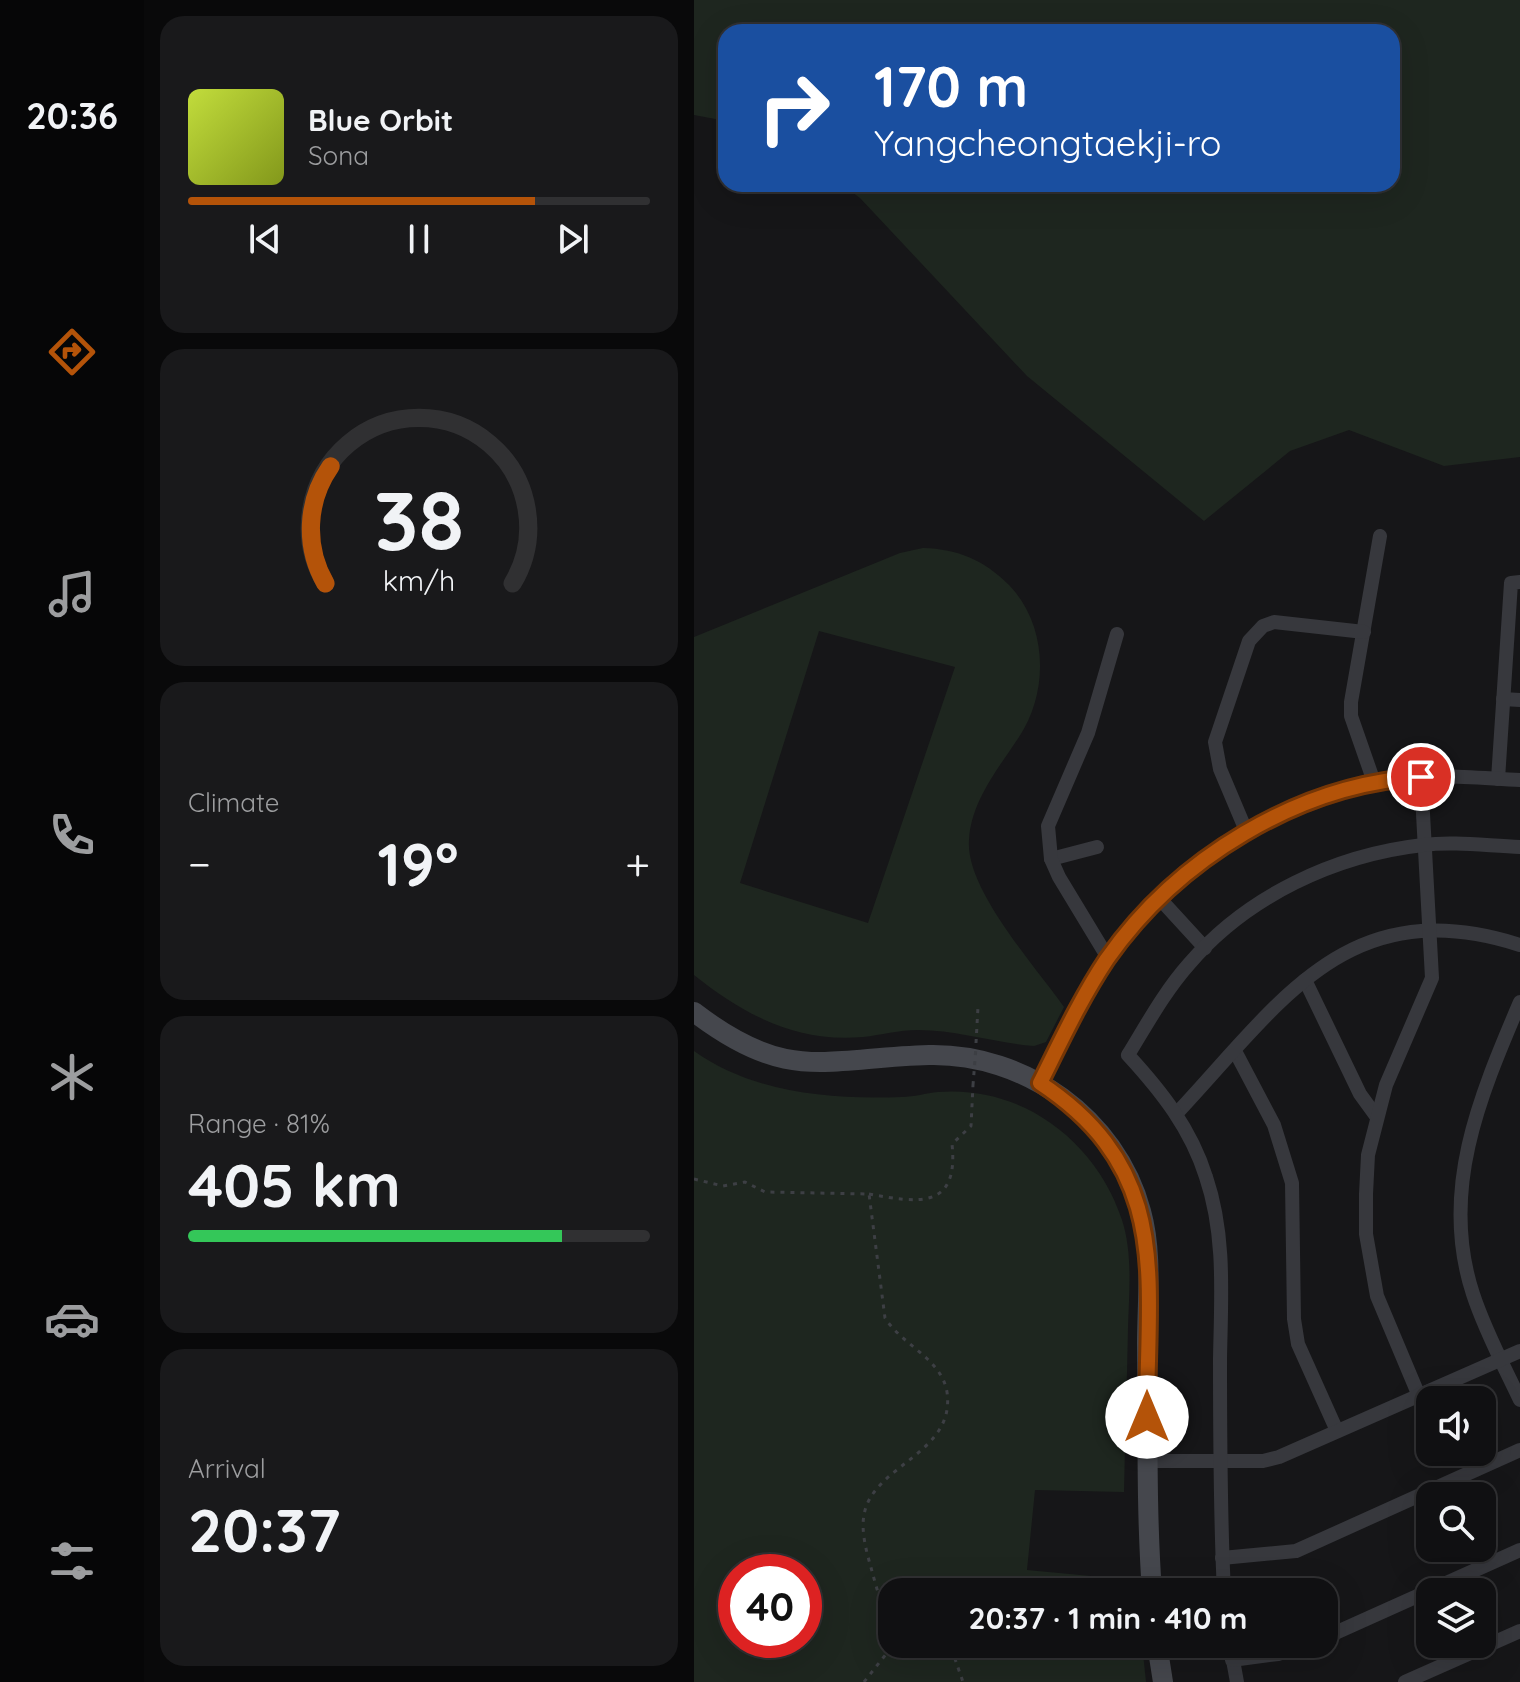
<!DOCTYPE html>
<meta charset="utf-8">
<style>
:root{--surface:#101012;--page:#19191b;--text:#f1f3f6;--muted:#9c9d9f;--line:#303032;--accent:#b45309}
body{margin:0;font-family:Quicksand,sans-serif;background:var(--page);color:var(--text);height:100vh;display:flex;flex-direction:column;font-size:30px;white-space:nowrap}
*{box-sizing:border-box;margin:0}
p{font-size:26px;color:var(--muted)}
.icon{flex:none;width:44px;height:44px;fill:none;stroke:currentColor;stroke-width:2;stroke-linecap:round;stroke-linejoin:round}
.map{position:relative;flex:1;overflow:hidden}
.panel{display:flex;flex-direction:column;gap:16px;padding:16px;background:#09090a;width:550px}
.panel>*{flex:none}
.hud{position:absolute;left:24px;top:24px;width:682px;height:168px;border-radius:24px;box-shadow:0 8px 32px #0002,0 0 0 2px var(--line);background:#1a4fa0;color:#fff;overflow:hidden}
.controls{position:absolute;left:722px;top:1386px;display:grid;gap:16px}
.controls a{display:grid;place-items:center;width:80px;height:80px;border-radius:16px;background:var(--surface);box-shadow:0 8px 32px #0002,0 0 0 2px var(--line);font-size:40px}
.speed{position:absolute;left:24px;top:1554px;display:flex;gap:16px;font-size:40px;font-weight:700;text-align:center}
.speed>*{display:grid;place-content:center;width:104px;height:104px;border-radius:50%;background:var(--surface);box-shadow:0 8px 32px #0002,0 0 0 2px var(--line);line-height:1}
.speed .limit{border:12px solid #d22;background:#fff;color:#111}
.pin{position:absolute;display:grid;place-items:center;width:68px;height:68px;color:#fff;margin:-34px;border:4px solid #fff;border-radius:50%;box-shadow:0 2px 8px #0007}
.me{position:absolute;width:88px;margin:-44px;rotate:0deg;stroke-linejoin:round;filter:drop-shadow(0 0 6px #0008)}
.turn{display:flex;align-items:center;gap:28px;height:168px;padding:0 24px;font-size:36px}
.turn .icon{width:104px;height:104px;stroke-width:2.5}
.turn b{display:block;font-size:56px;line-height:68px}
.big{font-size:60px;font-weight:800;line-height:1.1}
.panel .tile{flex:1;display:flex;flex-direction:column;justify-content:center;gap:12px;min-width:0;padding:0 28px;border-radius:24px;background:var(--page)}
.panel .dial{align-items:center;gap:0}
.dial svg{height:208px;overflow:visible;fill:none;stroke:var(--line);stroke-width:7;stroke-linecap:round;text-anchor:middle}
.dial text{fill:var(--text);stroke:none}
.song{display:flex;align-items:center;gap:24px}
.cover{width:96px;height:96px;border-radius:12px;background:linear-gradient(135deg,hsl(70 70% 55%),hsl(70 70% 35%))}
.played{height:8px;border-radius:4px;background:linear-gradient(90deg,var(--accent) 75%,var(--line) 75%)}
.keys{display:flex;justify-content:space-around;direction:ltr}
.heat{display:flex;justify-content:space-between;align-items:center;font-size:44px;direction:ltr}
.charge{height:12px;border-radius:6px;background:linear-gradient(90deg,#34c759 81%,var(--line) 0)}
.trip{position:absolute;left:184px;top:1578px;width:460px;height:80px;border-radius:24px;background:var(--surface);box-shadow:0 8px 32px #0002,0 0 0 2px var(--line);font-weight:800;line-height:80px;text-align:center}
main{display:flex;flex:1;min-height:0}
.tab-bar{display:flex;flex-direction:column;width:144px;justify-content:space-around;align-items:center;background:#060607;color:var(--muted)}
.tab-bar .icon{width:56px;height:56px}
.tab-bar .current{color:var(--accent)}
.tab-bar b{font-size:36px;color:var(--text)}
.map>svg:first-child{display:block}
.green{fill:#1e261f;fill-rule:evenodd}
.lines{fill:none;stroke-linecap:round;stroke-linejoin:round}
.path{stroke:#3d3f44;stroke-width:3;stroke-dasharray:4 6;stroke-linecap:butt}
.street{stroke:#37383d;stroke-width:14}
.secondary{stroke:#45474d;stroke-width:20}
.path-bridge{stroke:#3d3f44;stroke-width:3;stroke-dasharray:4 6;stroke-linecap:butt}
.route-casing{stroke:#753606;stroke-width:20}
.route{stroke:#b45309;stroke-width:14}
</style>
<main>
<nav class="tab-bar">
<b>20:36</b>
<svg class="icon current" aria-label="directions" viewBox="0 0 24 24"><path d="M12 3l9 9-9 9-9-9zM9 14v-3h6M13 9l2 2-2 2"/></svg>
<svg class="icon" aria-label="music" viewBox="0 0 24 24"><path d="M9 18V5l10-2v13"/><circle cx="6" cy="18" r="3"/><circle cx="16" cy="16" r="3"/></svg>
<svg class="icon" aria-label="phone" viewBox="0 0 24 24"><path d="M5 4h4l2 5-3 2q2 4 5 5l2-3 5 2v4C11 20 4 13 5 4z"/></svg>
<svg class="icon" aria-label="climate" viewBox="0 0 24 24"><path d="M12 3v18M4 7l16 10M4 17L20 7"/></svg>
<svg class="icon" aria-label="car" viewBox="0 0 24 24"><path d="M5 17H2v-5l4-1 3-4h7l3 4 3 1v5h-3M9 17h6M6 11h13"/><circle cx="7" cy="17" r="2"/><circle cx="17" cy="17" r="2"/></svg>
<svg class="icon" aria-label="filters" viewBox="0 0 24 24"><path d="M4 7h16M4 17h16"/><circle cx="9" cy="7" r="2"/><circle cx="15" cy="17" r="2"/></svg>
</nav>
<section class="panel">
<div class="tile">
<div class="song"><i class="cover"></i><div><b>Blue Orbit</b><p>Sona</p></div></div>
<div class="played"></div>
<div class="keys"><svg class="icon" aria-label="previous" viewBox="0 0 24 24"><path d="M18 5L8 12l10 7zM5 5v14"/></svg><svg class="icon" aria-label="pause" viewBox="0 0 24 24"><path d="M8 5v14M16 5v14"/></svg><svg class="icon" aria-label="next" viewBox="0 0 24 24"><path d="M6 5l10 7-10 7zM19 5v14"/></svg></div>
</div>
<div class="tile dial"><svg viewBox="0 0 100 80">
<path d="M14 69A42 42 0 1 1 86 69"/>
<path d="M14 69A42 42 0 0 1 16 24" stroke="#b45309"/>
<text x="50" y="56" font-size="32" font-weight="700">38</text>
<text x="50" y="72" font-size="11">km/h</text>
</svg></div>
<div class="tile"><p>Climate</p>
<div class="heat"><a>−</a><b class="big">19°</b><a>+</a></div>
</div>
<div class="tile"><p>Range · 81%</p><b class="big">405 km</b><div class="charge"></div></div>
<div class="tile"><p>Arrival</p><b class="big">20:37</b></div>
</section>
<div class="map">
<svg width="826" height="1682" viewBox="0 0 826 1682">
<rect width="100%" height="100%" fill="#161618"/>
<!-- green -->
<g class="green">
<path d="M0,0H826V457L750,466L655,430L596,451L510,521L333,376L166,198L147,184H698V32H32V121L0,115Z"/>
<path d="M229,548C264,549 290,560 315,585C354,625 355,692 325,737C304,769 277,801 275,840C271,889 342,967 370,1007L352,1042L340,1046C301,1043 263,1030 224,1030C205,1030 187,1035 169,1037C103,1043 50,1015 0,975V637L206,553ZM125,631L261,667L174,923L46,883Z"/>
<path d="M0,1051C59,1093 137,1100 208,1097C220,1097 232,1093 244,1092C328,1085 402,1141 428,1220C439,1254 435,1293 434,1328C433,1383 431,1437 430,1492L341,1490L333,1570L439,1580L441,1592H198V1644H448L452,1682H0ZM42,1572H110V1640H42Z"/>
</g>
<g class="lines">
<!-- path -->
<g class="path">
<path d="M282,1043L284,1007"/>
<path d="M0,1179L29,1186L51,1182L71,1192L175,1194L191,1318C209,1346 247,1358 253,1392C262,1454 178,1465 170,1515C167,1530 172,1550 176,1564C182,1585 185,1602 198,1621"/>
<path d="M175,1194C224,1203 265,1210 258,1144L277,1126L279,1085"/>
<path d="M234,1644L261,1659L269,1682"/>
<path d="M170,1682L200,1644"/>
</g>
<!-- street -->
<g class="street">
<path d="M809,699L826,700"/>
<path d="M804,779L817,583L826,582"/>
<path d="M680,782L657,716V702L686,536"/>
<path d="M553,833L526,769L521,742L555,641L569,626L580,622L670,632"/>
<path d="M357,859L403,847"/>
<path d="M467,900L511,948"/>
<path d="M414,958L365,877L357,859L354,826L394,733L423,634"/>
<path d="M611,980L666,1094L682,1116"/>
<path d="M826,1002C786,1096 745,1191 779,1294C791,1331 810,1366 826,1400"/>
<path d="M541,1051L580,1125L598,1183L600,1319L604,1344L643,1431"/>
<path d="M346,1083C367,1041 387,999 413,960C475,869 589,795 698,779C740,773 784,778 826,780"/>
<path d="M483,1113C587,1002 654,890 826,945"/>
<path d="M725,1396L683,1296L672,1234V1194L674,1155L692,1085L738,978L727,777"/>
<path d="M454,1461H569L585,1457L826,1351"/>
<path d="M528,1558L602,1551L826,1450"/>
<path d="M530,1592C526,1514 526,1437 526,1359C527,1298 532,1236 512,1177C497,1129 468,1092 434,1055C453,1024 471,991 495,964C553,896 641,855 729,845C760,841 794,846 826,847"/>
<path d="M630,1638L826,1550"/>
<path d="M536,1644L543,1682"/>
<path d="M538,1660L584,1654L617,1644"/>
<path d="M711,1682L826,1631"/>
</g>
<!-- secondary -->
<g class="secondary">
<path d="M0,1012C94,1084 130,1058 235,1055C331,1053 422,1118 447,1211C459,1254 453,1300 453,1344C454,1427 452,1509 458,1592"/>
<path d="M463,1644L469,1682"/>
</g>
<!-- path-bridge -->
<path class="path-bridge" d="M279,1085L282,1047"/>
</g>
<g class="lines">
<!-- route casing -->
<g class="route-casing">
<path id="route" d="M453,1417C453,1278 479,1171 346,1083C367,1041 387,998 413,959C483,859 605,784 727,777"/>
</g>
<!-- route -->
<use href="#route" class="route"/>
</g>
</svg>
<div class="controls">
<a><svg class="icon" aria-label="sound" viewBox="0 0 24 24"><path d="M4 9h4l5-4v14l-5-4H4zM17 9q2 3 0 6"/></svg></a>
<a><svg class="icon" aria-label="search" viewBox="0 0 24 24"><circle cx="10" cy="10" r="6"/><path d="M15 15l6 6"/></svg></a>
<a><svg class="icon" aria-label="layers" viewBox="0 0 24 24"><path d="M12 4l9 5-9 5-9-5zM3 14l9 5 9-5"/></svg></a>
</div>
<div class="speed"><div class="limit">40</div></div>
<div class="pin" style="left:727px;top:777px;background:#d93025"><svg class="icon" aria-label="arrive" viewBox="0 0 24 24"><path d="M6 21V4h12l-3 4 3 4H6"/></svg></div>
<svg class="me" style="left:453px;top:1417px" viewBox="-20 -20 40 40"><circle r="19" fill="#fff"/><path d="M0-13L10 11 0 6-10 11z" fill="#b45309"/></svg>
<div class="trip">20:37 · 1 min · 410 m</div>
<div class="hud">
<div class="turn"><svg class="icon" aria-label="right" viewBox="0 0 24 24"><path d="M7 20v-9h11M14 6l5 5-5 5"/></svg><div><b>170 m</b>Yangcheongtaekji-ro</div></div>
</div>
</div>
</main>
